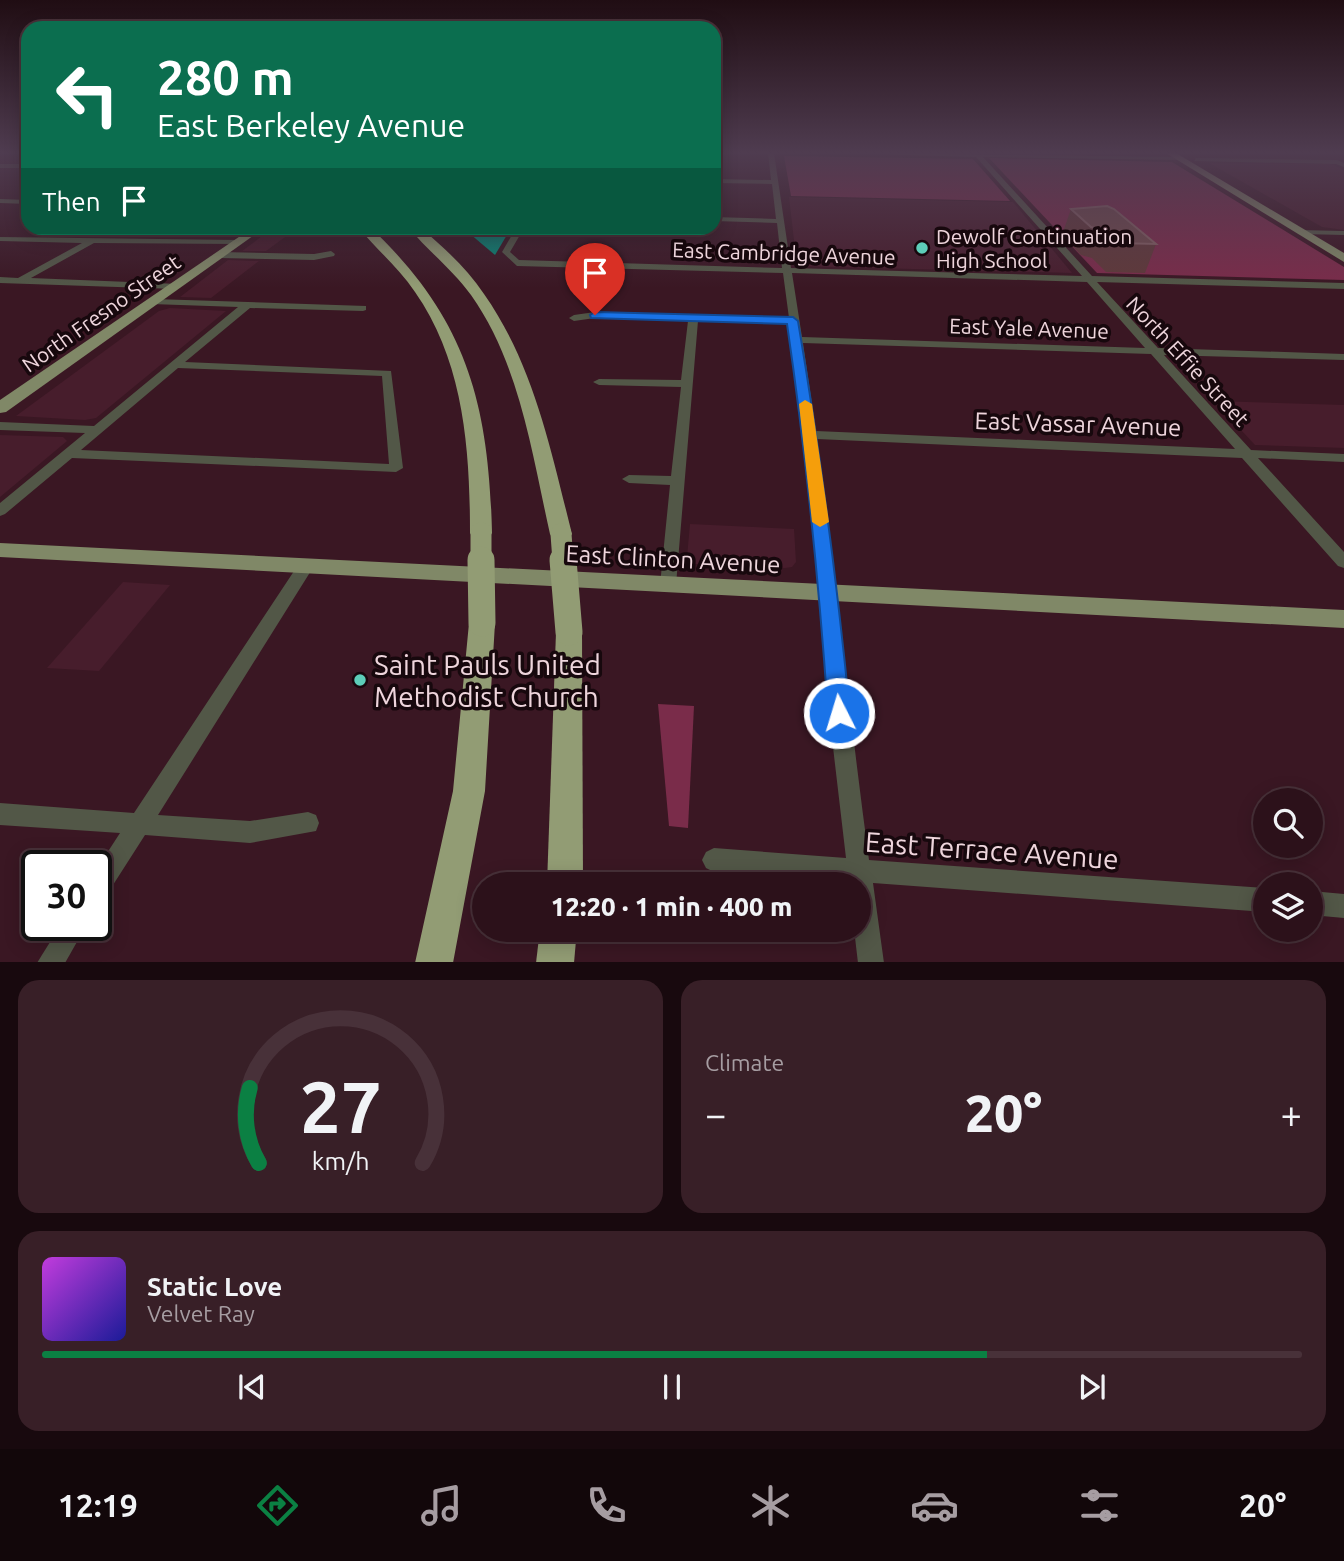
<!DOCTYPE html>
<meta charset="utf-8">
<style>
:root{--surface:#2c111a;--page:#381f27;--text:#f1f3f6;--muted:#a69da2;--line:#483139;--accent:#0b8043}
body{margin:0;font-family:Ubuntu,sans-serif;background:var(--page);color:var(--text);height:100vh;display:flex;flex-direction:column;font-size:26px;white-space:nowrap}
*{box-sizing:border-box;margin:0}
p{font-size:23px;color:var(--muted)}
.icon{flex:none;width:38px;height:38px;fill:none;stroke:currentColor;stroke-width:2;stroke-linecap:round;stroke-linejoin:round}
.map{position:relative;height:962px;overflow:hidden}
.details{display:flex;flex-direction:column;gap:18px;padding:18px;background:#18090e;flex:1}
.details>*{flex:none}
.hud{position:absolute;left:21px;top:21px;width:700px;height:214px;border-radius:21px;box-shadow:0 4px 18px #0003,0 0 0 2px var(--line);background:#0b6e4f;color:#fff;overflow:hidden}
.fabs{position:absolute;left:1253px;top:788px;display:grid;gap:14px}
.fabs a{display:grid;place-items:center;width:70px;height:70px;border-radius:50%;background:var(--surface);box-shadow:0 4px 18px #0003,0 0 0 2px var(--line);font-size:35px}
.speed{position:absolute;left:21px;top:850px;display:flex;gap:14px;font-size:35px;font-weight:700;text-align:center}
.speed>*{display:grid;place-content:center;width:91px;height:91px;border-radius:50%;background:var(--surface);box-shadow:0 4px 18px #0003,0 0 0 2px var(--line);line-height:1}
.speed .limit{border:4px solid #111;border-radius:10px;background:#fff;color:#111}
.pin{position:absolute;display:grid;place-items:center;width:60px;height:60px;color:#fff;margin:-72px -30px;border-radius:50% 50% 50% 0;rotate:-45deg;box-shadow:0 0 7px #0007}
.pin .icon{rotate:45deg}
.me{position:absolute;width:77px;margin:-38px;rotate:355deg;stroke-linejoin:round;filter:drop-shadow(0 0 5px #0008)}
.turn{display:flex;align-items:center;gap:24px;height:147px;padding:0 21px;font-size:32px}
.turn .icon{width:91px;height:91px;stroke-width:2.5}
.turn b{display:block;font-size:49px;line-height:60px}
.then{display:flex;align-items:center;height:66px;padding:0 21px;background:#0003;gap:14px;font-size:26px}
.big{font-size:52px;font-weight:800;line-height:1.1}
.details .tile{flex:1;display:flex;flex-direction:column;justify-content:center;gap:10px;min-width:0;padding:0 24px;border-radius:21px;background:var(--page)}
.details .dial{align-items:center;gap:0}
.dial svg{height:182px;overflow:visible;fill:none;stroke:var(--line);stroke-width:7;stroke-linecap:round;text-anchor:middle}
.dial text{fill:var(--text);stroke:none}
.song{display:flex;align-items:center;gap:21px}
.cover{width:84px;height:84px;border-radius:10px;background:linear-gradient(135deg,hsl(290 70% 55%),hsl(240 70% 35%))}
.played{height:7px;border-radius:4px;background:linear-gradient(90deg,var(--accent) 75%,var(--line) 75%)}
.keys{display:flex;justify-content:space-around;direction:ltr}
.heat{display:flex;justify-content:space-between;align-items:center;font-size:38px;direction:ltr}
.details .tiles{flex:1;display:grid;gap:18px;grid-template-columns:1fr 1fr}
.tile:last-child{grid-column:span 2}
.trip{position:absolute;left:472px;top:872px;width:399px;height:70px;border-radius:35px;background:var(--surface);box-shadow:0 4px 18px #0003,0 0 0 2px var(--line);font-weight:800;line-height:70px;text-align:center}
.tab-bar{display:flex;height:112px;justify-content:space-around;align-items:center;background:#12070a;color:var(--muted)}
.tab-bar .icon{width:49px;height:49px}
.tab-bar .selected{color:var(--accent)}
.tab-bar b{font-size:32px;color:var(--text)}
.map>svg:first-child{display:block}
.built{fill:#471d2c}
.green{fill:#7a2c4a}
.water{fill:#068473}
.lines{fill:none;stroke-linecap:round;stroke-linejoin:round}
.minor{fill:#525747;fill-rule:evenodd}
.major{fill:#808867;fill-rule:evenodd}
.highway{fill:#929c74;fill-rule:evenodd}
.highway-bridge-far1{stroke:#929c74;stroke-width:21}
.highway-bridge{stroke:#929c74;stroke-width:27}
.wall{fill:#5f393a}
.building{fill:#6e4a4c;stroke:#825f62;stroke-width:2}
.route{fill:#1a73e8;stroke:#114b97;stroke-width:2}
.slow{fill:#f59e0b}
.poi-dot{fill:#5dceb9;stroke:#17080d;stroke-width:2.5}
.labels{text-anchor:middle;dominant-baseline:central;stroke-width:7;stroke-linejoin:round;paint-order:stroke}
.far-poi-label{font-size:21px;fill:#eed5dc;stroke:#17080d;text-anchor:start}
.far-street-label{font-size:21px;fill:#eed5dc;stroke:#17080d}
.street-label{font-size:24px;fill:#eed5dc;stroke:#17080d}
.near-poi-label{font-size:28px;fill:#eed5dc;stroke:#17080d;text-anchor:start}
.near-street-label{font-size:28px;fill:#eed5dc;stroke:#17080d}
</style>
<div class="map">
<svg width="1344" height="963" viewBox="0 0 1344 963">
<rect width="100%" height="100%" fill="#3a1723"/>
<!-- built -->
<g class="built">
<path d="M1209,163L1331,164L1344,170V230L1322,227Z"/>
<path d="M789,197L1013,202L1072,273L797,266Z"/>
<path d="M269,231L292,232L266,251H242Z"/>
<path d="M228,260L259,261L211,298L180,297Z"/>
<path d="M170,308L226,311L96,418L85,420L16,416L159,311Z"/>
<path d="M1214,401L1344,405V448L1255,445Z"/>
<path d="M0,435L63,437L67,441L0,497Z"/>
<path d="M690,524L794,529L796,562L792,567L785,568L695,564L687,557Z"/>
<path d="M123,582L170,585L99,671L47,668Z"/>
</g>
<!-- green -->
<g class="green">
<path d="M784,156L973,159L1010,201L791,196Z"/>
<path d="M989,158L1172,162L1344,267V280L1097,273Z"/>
<path d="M658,704L694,706L688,828L669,826Z"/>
</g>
<!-- water -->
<path class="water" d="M463,228H511L495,255Z"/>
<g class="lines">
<!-- minor -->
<g class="minor">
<path d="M768,153H774L791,268L1082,276L976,157L840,153L1180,157L1182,160L983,157L1092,276L1344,283V289L1097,282L1158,348L1344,354V360L1164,355L1251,450L1344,454V462L1258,458L1344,552V568L1338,566L1242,458L817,439C836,579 850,720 869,860L1265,888V912L873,883L884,963H858L854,929H859V884L714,872L706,868L702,860L706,852L714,848L846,858L829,713L821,593L790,324L698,321L676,585L674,589H662L660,585L670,485L629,483L622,479L629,475L671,476L681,387L599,385L593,382L599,379L681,380L688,321L595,318L574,321L569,318L574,315L595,312L789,318L783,273L517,266L502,252L516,228H524L510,252L519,260L782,268L777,223L714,221V217L776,219L772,184L714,183V179L771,180ZM792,273L1087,282L1145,348L802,337ZM803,343L1151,354L1235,449L816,431Z"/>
<path d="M1196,158L1337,160L1344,163V167L1336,164L1194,161Z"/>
<rect x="0" y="164" width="28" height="4"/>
<path d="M0,199L28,200V204L0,203Z"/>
<path d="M1298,230L1344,231V235L1301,234H1298Z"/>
<path d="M0,237L239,240L243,242L239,244L94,243L31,278L179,284L181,286L176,289L0,283V277L18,278L82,243L0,241Z"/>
<path d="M331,251L335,254L334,256L314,260L220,258L216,255L220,252L314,254Z"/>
<path d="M154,299L366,306V310L363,311L250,308L185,362L391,371L403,468L396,472L72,458L5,514L0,516V503L85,433L0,430V422L94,426L238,307L151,304L149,302ZM178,368L382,376L389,464L81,450Z"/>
<path d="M306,560L312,562L314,566L158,815L250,821L308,812L316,815L319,823L316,831L250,843L145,835L104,899L96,903V870L120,833L0,825V803L134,813L300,562Z"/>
<path d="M1311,891L1344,894V918L1311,915Z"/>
<path d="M60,926H86L65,963H37Z"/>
</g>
<!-- major -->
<g class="major">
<path d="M1166,153H1176L1344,253V262Z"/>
<path d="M252,228H264L6,412L0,413V400Z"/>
<path d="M0,543L1344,610V628L0,557Z"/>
</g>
<!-- highway -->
<g class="highway">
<path d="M359,228H371C467,319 489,404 492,533L489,538L481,541L473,538L470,533C470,450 464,362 415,292C399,268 377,250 359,228Z"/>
<path d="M409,228H421C444,248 467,268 484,294C534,365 551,451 572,534L569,539L561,542L553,539L550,534C532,454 520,364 471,295C453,270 429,252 409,228Z"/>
<path d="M482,613L491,616L495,623L485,791L453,963H415L453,791L469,623L473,616Z"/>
<path d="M569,622L578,625L582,632L583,884H547L556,632L560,625Z"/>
<path d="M540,929H577L574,963H536Z"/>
</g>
<!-- highway-bridge-far1 -->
<g class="highway-bridge-far1">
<path d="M481,533V561"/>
<path d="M561,534L563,561"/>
</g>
<!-- highway-bridge -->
<g class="highway-bridge">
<path d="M481,560L482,623"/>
<path d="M563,560L569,632"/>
</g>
</g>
<!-- wall -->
<path class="wall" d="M1071,209L1156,244L1145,273L1106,272L1092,258L1081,255L1062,235Z"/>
<!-- building -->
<path class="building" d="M1107,206L1114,209L1156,244L1117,243L1102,230L1091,227L1071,209Z"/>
<!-- sky -->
<linearGradient id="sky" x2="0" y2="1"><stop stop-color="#200d13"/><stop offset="0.53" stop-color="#4f3c50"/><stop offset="1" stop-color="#4f3c50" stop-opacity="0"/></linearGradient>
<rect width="1344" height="288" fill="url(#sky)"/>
<!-- route -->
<path class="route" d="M595,312L793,317L798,321C820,451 837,582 850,713L847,720L839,723L831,720L828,713C819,583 806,454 787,324L591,318L590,315Z"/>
<!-- slow -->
<path class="slow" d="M805,400L812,404L829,522L820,527L812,522L799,404Z"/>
<!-- markers -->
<g class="poi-dot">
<circle cx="922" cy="248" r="7"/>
<circle cx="360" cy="680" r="7"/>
</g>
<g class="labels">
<!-- far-poi labels -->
<g class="far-poi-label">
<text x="936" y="236">Dewolf Continuation<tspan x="936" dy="24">High School</tspan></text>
</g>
<!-- far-street labels -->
<g class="far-street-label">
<text transform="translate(784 253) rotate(2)">East Cambridge Avenue</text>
<text transform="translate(101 313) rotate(-35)">North Fresno Street</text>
<text transform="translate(1029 328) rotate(2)">East Yale Avenue</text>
<text transform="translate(1188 361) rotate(47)">North Effie Street</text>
</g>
<!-- street labels -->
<g class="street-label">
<text transform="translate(1078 424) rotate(2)">East Vassar Avenue</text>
<text transform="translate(673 559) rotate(3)">East Clinton Avenue</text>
</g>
<!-- near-poi labels -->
<g class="near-poi-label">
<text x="374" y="664">Saint Pauls United<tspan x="374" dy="32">Methodist Church</tspan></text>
</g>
<!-- near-street labels -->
<g class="near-street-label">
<text transform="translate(992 850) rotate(4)">East Terrace Avenue</text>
</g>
</g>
</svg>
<div class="fabs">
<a><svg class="icon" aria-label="search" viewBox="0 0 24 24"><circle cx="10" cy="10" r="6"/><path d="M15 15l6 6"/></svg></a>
<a><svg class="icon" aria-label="layers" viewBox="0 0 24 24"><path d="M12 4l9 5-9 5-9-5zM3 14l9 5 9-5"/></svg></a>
</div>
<div class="speed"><div class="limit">30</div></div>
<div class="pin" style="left:595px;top:315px;background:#d93025"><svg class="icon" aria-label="arrive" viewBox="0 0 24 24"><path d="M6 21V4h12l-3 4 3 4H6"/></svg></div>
<svg class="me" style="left:839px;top:713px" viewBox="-20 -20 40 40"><circle r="17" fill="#1a73e8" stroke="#fff" stroke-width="3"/><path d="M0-11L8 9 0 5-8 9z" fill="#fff"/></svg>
<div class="trip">12:20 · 1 min · 400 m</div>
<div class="hud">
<div class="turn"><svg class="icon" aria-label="left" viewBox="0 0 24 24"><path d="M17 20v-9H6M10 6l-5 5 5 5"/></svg><div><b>280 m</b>East Berkeley Avenue</div></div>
<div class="then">Then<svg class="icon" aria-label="arrive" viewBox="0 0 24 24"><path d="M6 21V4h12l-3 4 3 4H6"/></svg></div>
</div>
</div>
<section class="details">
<div class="tiles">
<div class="tile dial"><svg viewBox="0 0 100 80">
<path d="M14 69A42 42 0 1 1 86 69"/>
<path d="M14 69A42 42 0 0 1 10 36" stroke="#0b8043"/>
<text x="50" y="56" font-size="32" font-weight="700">27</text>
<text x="50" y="72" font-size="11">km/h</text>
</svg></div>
<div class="tile"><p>Climate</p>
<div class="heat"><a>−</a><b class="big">20°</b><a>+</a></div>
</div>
<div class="tile">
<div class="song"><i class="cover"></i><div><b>Static Love</b><p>Velvet Ray</p></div></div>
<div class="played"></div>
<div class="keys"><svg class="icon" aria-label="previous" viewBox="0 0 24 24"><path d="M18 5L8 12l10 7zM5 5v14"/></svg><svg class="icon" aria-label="pause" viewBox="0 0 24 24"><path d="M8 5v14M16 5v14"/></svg><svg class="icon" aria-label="next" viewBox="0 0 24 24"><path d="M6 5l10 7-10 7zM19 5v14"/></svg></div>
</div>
</div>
</section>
<nav class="tab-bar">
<b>12:19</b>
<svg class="icon selected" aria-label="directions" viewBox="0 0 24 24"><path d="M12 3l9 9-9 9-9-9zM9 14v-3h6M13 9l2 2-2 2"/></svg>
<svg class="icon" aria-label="music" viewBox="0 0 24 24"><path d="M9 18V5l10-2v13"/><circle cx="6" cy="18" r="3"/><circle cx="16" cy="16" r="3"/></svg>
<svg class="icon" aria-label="phone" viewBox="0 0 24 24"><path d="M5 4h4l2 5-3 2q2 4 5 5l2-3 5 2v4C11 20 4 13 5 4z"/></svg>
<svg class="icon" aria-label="climate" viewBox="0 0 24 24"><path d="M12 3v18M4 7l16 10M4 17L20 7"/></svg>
<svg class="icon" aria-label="car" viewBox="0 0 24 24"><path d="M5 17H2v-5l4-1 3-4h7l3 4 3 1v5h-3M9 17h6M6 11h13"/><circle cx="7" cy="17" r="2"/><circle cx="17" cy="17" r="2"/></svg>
<svg class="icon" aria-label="filters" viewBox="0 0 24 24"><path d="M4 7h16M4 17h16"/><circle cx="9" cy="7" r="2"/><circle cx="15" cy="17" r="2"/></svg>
<b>20°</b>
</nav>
